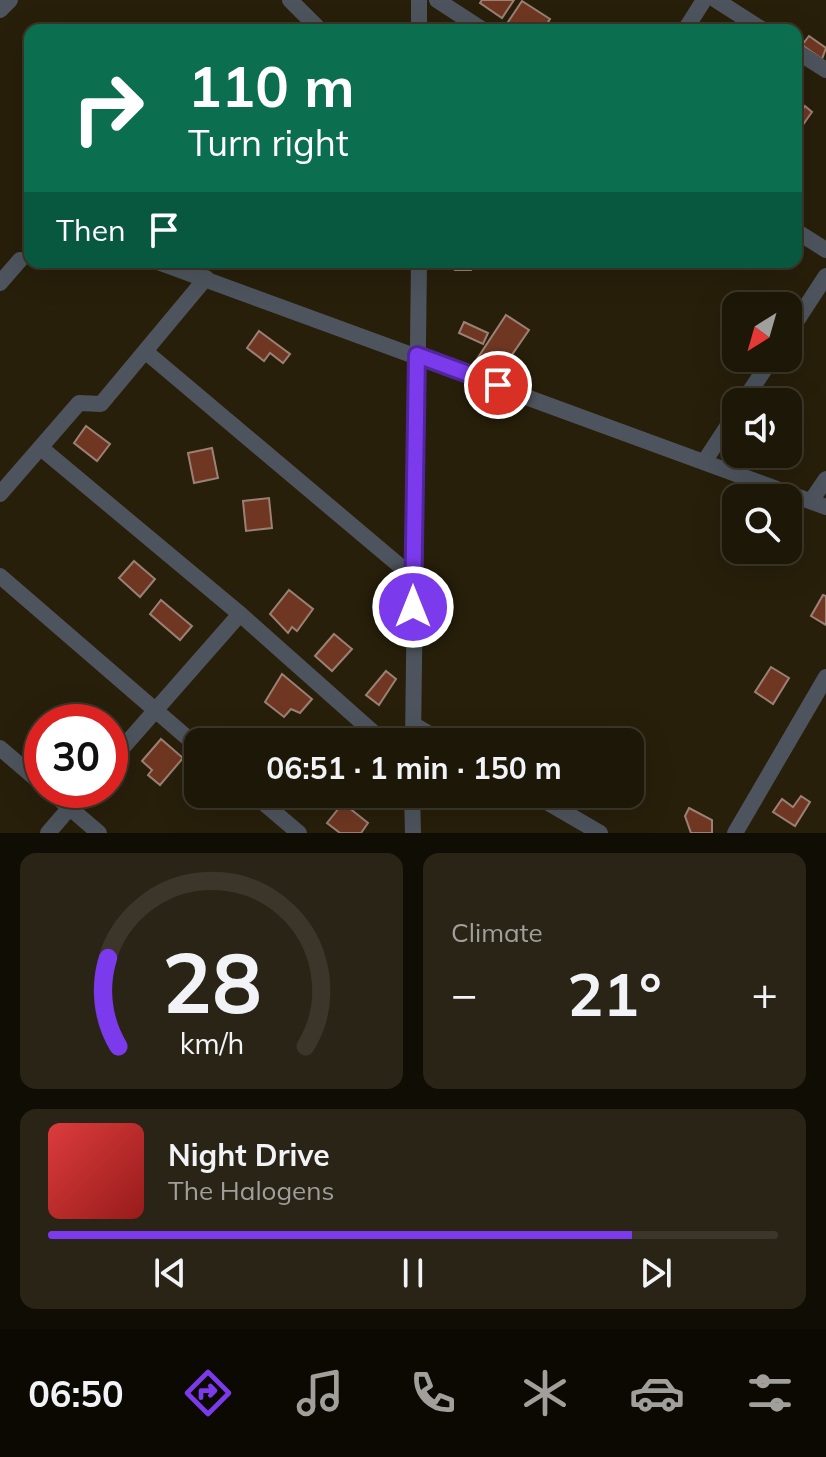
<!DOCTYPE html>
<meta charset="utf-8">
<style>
:root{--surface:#1d1708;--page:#2a2416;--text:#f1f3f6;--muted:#a09f9c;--line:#3b3629;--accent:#7c3aed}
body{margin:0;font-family:Mulish,sans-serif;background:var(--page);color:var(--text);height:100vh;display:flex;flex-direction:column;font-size:30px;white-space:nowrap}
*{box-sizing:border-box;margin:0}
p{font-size:26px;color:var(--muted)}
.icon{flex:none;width:44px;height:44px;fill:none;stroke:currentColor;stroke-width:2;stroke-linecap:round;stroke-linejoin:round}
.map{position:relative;height:833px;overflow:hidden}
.panel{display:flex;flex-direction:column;gap:20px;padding:20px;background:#100d04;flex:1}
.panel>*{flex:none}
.banner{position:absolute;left:24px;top:24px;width:778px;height:244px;border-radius:16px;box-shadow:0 8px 32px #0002,0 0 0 2px var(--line);background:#0b6e4f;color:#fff;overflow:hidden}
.needle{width:52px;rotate:217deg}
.fabs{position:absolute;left:722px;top:292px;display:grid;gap:16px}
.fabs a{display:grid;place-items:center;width:80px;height:80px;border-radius:16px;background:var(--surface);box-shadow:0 8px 32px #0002,0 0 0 2px var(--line);font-size:40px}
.speed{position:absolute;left:24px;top:704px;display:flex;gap:16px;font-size:40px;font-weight:700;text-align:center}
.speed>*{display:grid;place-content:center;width:104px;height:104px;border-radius:50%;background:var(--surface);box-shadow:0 8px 32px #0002,0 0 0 2px var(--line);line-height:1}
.speed .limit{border:12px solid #d22;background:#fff;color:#111}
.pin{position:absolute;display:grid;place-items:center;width:68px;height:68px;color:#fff;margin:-34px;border:4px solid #fff;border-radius:50%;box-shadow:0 2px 8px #0007}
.me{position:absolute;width:88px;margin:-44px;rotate:0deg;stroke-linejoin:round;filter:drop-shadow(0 0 6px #0008)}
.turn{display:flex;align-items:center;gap:28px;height:168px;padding:0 32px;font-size:36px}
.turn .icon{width:104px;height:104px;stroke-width:2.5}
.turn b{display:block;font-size:56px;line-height:68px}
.then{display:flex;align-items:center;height:76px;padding:0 32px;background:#0003;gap:16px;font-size:30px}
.big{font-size:60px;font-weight:700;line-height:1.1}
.panel .widget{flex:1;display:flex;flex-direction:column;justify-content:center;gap:12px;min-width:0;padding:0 28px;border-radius:16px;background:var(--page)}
.panel .dial{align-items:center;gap:0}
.dial svg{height:208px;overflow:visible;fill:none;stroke:var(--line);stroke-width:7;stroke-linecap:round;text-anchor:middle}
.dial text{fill:var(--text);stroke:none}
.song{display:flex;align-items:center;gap:24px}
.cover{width:96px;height:96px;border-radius:12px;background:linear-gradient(135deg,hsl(0 70% 55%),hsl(0 70% 35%))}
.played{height:8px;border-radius:4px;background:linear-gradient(90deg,var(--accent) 80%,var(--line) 80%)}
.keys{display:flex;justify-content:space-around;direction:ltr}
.heat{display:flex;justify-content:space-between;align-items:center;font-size:44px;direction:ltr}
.panel .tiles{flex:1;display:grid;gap:20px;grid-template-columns:1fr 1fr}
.widget:last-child{grid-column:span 2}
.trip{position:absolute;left:184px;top:728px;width:460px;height:80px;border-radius:16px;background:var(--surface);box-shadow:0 8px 32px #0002,0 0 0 2px var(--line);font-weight:700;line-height:80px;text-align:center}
.tab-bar{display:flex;height:128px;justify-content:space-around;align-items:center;background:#0c0903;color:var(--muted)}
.tab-bar .icon{width:56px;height:56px}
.tab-bar .selected{color:var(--accent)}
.tab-bar b{font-size:36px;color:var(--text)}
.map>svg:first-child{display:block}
.building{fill:#6f3721;stroke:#9b8076;stroke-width:2}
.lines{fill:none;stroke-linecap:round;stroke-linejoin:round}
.street{stroke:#4e545d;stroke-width:16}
.route-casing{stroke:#51269a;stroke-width:20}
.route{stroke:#7c3aed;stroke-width:14}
</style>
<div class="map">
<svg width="826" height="833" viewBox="0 0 826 833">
<rect width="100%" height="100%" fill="#271f0a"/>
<!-- building -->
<g class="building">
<path d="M482,0H514L502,18L480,3Z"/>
<path d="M522,1L550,19L543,30H513L506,25Z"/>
<path d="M809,36L826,48L822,59L802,45Z"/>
<path d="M805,106L812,112L800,129L796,119Z"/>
<path d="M444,262H477L471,270H455Z"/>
<path d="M506,315L529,330L509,359L500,353L488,371L475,362Z"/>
<path d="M464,322L488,333L483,344L459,333Z"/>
<path d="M259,331L290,354L283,363L270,353L264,361L247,348Z"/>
<path d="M86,426L110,444L97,461L74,443Z"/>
<path d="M212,448L218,478L194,483L188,453Z"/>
<path d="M269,498L272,528L246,531L243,501Z"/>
<path d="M134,561L155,579L140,597L119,578Z"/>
<path d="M289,590L313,609L297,631L292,627L288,633L270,614Z"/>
<path d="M823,595L826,596V625L811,616Z"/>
<path d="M161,600L192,626L180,640L150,614Z"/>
<path d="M334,634L352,649L332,671L315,656Z"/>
<path d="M771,667L789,678L773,704L755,692Z"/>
<path d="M386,671L396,679L379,705L366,695Z"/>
<path d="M282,674L312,699L300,713L291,709L284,717L265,702Z"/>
<path d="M161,739L183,758L160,785L148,775L152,770L142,761Z"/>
<path d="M801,796L810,802L795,826L773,812L782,799L793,807Z"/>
<path d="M343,803L368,823L361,833H340L327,823Z"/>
<path d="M689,808L712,820V833H691L685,816Z"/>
</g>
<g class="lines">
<!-- street -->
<g class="street">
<path d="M290,0L320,30"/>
<path d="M419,0V30"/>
<path d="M437,0L483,30"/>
<path d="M716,0L763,30"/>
<path d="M0,10L10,0"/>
<path d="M685,30L704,0"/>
<path d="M796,51L826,70"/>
<path d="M796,231L826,250"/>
<path d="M158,262L826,507"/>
<path d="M0,283L20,260"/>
<path d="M788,334L826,276"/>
<path d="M146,352L413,577"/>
<path d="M743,402L772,358"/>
<path d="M41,448L240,614L384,742"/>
<path d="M704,462L736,413"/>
<path d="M0,494L79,403L101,404L206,278"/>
<path d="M811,501L826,479"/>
<path d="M0,576L198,747"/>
<path d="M414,725L443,742"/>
<path d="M413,742L419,262"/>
<path d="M0,748L42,784"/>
<path d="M110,762L240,614"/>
<path d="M49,790L99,833"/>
<path d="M253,794L299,833"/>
<path d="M412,794L413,833"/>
<path d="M533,794L600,833"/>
<path d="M48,833L85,790"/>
<path d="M735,833L826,677"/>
</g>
</g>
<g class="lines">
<!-- route casing -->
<g class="route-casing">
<path id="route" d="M413,607L417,355L498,385"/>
</g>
<!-- route -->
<use href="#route" class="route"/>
</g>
</svg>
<div class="fabs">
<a><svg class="needle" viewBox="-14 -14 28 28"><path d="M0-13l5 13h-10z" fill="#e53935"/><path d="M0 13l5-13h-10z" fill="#a09f9c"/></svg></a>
<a><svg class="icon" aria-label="sound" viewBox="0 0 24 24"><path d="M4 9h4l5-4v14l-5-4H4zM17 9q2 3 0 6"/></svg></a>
<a><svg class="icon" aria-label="search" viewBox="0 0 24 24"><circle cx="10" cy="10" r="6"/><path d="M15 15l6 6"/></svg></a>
</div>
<div class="speed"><div class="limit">30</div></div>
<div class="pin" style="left:498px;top:385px;background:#d93025"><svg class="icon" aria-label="arrive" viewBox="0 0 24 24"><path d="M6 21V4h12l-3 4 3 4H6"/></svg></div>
<svg class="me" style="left:413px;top:607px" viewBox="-20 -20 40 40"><circle r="17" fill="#7c3aed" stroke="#fff" stroke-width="3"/><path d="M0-11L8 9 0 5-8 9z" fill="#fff"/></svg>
<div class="trip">06:51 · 1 min · 150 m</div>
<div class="banner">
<div class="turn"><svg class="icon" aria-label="right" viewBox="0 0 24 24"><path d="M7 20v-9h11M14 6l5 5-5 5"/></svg><div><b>110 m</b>Turn right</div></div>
<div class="then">Then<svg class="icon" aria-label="arrive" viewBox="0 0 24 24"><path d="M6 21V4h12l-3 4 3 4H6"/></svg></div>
</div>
</div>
<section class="panel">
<div class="tiles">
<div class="widget dial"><svg viewBox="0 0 100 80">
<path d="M14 69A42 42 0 1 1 86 69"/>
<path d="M14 69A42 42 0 0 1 10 35" stroke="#7c3aed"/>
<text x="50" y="56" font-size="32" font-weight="700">28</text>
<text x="50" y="72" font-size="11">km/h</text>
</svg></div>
<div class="widget"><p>Climate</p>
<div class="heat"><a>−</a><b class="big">21°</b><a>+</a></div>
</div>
<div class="widget">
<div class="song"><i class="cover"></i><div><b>Night Drive</b><p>The Halogens</p></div></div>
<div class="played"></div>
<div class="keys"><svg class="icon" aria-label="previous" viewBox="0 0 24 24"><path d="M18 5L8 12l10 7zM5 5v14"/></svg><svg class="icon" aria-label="pause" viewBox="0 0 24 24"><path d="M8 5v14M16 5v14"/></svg><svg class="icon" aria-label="next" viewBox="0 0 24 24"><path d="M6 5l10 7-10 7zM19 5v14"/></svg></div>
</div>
</div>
</section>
<nav class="tab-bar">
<b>06:50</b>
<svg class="icon selected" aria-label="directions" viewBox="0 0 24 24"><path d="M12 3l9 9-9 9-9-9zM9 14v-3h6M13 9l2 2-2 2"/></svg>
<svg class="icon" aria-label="music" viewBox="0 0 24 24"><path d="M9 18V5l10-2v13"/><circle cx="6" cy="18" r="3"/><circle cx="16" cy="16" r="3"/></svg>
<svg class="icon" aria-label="phone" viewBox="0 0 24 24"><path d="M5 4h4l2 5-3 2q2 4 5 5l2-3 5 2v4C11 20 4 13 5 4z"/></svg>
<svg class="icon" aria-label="climate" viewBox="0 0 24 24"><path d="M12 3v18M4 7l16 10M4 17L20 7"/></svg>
<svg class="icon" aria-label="car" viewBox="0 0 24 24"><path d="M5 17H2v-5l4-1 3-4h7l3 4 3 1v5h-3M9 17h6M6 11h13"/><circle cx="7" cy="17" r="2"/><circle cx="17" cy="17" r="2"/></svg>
<svg class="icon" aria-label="filters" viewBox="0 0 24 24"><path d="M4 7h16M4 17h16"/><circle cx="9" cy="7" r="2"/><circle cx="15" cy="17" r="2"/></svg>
</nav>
